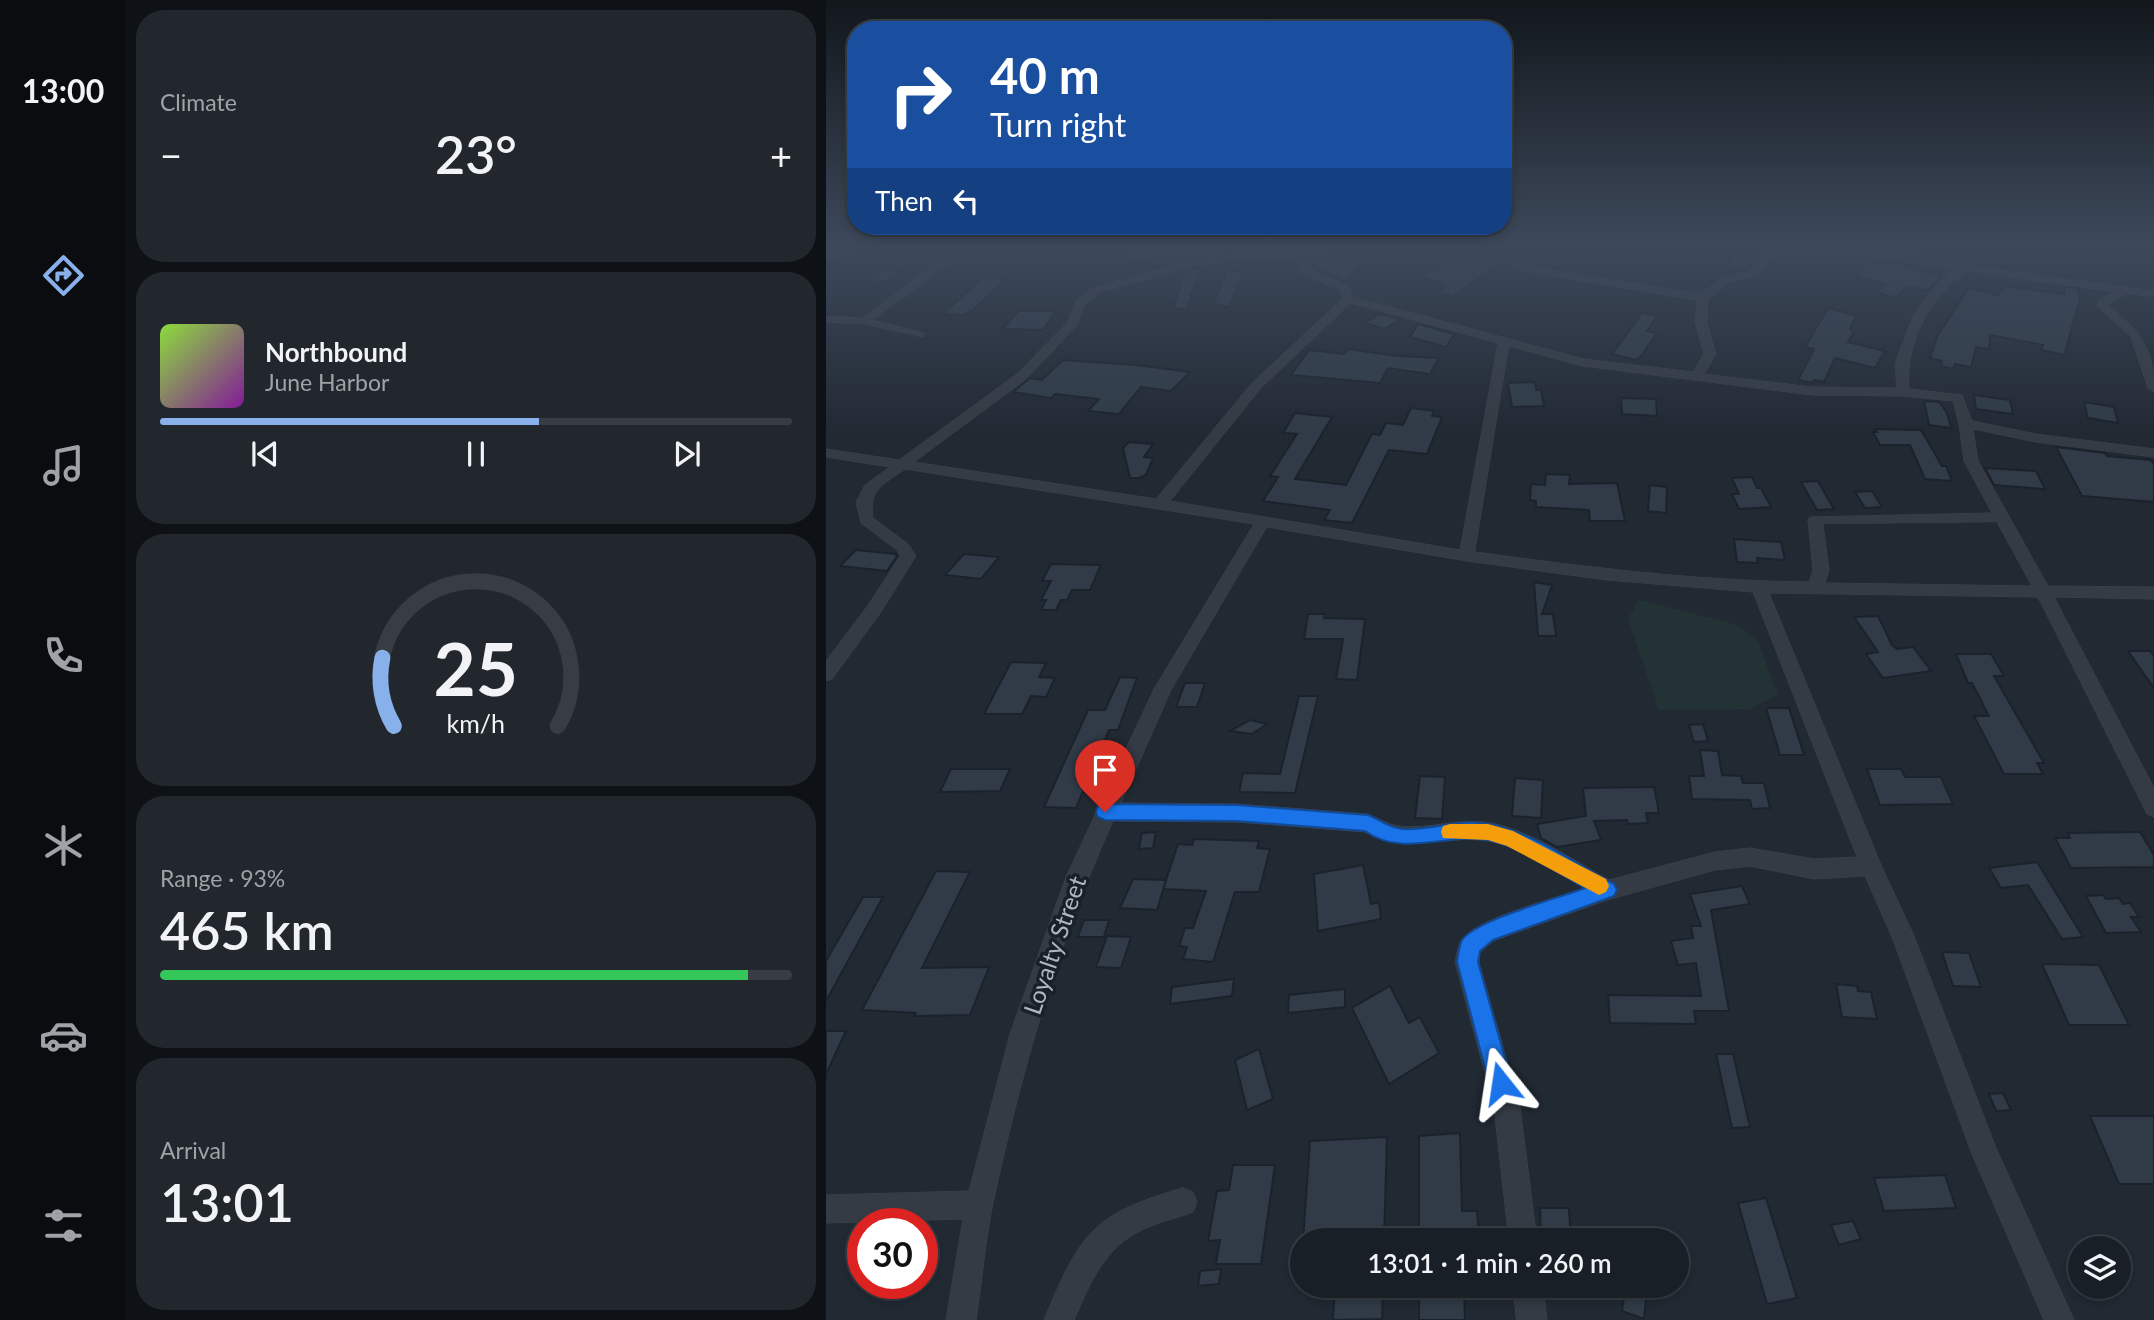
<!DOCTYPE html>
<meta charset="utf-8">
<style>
:root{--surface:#191f26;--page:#22272e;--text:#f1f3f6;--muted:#9fa2a7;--line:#373d43;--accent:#88b1ec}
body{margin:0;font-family:Lato,sans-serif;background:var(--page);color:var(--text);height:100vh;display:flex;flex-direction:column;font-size:26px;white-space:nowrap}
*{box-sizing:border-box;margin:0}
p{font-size:23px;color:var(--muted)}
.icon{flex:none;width:38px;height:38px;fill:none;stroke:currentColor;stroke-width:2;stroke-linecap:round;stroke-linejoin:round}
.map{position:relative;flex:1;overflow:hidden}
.details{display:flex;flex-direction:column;gap:10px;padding:10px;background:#0e1115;width:700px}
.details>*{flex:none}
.guide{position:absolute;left:21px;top:21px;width:665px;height:214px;border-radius:28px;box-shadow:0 4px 10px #0003,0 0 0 2px var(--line);background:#1a4fa0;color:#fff;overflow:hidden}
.controls{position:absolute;left:1242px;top:1236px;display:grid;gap:14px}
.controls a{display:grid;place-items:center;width:63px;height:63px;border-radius:50%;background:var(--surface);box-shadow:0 4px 10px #0003,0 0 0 2px var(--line);font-size:35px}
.speed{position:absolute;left:21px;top:1208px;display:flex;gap:14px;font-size:35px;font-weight:700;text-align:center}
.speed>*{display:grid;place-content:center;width:91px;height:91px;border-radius:50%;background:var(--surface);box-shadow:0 4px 10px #0003,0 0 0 2px var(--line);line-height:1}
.speed .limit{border:10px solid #d22;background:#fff;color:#111}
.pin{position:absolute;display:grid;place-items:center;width:60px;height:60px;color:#fff;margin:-72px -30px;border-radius:50% 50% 50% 0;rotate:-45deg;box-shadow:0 0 7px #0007}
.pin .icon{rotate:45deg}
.me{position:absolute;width:77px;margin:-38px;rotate:345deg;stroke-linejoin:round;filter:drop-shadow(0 0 5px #0008)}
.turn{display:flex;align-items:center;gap:24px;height:147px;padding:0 28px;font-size:32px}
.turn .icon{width:91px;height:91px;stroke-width:2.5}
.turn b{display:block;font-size:49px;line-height:60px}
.then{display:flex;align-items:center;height:66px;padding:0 28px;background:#0003;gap:14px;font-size:26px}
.big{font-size:52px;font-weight:600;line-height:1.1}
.details .widget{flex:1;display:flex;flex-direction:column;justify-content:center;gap:10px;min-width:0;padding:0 24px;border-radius:28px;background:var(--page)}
.details .dial{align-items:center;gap:0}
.dial svg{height:182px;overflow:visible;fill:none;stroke:var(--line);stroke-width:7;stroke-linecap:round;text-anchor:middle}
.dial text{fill:var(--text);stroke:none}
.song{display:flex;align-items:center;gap:21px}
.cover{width:84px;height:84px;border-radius:10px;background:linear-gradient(135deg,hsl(90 70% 55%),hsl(290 70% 35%))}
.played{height:7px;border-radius:4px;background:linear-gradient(90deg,var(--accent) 60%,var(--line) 60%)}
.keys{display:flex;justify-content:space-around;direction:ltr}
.heat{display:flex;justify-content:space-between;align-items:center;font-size:38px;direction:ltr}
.charge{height:10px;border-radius:5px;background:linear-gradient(90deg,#34c759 93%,var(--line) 0)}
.trip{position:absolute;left:464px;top:1228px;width:399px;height:70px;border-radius:35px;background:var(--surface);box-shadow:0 4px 10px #0003,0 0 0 2px var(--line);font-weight:600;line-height:70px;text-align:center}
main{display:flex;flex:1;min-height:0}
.tab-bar{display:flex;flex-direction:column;width:126px;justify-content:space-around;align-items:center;background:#0a0c0f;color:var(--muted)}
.tab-bar .icon{width:49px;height:49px}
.tab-bar .on{color:var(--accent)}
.tab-bar b{font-size:32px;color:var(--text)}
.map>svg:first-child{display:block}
.green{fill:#233335}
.building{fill:#303b47;stroke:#1c222b;stroke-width:2}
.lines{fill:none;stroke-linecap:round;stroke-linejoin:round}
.minor-casing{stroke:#3e444e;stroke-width:1}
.minor{fill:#343b44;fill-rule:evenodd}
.route{fill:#1a73e8;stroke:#114b97;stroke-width:2}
.slow{fill:#f59e0b}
.labels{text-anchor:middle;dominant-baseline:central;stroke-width:7;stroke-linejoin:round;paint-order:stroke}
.near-street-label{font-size:24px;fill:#aeb6c1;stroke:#1a2029}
</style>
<main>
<nav class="tab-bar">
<b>13:00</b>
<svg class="icon on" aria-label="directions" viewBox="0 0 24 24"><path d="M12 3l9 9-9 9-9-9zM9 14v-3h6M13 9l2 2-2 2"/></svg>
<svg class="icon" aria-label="music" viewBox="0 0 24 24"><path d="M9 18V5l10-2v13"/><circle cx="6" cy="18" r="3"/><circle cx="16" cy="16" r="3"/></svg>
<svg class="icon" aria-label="phone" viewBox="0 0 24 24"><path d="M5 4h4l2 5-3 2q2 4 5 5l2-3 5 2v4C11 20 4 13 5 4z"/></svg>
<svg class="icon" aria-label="climate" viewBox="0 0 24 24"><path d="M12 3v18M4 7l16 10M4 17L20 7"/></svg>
<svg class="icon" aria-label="car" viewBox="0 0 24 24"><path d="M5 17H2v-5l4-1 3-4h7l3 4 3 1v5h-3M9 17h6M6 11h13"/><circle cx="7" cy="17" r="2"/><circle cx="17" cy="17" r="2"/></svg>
<svg class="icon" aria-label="filters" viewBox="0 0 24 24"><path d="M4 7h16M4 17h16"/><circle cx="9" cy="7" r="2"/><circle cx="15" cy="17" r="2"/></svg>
</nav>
<section class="details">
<div class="widget"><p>Climate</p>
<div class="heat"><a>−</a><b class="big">23°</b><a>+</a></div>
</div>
<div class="widget">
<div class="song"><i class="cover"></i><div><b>Northbound</b><p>June Harbor</p></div></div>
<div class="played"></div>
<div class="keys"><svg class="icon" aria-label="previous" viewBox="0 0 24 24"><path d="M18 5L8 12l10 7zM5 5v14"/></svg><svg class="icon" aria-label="pause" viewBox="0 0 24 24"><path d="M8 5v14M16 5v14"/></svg><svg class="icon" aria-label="next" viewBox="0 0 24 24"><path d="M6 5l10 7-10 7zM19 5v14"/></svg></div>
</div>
<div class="widget dial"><svg viewBox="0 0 100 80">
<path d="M14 69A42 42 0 1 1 86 69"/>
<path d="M14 69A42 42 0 0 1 9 39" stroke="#88b1ec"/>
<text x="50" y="56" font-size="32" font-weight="700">25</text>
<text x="50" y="72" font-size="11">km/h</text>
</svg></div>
<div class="widget"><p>Range · 93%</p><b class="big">465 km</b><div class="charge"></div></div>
<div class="widget"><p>Arrival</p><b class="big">13:01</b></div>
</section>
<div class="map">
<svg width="1328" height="1320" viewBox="0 0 1328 1320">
<rect width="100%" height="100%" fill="#212933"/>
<!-- green -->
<path class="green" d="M813,600L912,625L932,642L952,695L923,709L833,710L802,619Z"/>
<!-- building -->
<g class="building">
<path d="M325,247H398L399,252L332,267L326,262L298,264L302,249Z"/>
<path d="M1051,247H1103L1092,256L1051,250Z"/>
<path d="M546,252L519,282L486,265L505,258L519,265Z"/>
<path d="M909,254L929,258L919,270L902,266Z"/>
<path d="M631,255L672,265L626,297L613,293L619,285L593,276Z"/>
<path d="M1042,261L1081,265L1079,267L1115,276L1102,291L1082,286L1070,298L1050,292L1059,284L1029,276Z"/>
<path d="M374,267L361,309L347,308L359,271Z"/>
<path d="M53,269L75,271L57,283L35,281Z"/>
<path d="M401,271H417L403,307L387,304Z"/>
<path d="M156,278L180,279L146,311L138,315L117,314Z"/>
<path d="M1179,286L1238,294V287L1252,289L1254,300L1238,355L1215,350L1217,345L1164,335L1163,349L1150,347L1145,367L1129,364L1127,369L1115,366L1116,361L1104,358L1112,335L1143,288L1173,295Z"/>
<path d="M1002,308L1030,316L1024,329L1028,332L1022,342L1059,351L1049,368L1009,358L998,382L988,380L986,383L972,380L988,349L979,347Z"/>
<path d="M192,311H230L217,330L177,329Z"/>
<path d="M816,313L831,316L821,331L831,333L815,356L810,360L786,354Z"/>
<path d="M554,314L574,319L559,329L539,323Z"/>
<path d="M592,324L628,334L620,347L584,337Z"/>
<path d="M521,349L571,356L613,358L604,374L562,368L554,383L465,375L483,350L518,354Z"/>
<path d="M237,360L310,365L364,372L345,391L315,387L293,414L262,411L273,399L229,394L225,398L187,392L204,378L216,380Z"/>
<path d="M709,382L710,390H715L718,406L686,407L682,383Z"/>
<path d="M1148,395L1184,400L1187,414L1150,409Z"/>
<path d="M795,398L830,399L831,416L796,414Z"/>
<path d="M1098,401L1113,402L1121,413L1125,428L1103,425Z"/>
<path d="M1258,402L1288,407L1292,423L1262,418Z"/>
<path d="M585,408L608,411L606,416L616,417L601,454L563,450L526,523L498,520L504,510L437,501L452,477L444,476L471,434L457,433L469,413L506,417L469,479L520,485L546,434L554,435L560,423L577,425Z"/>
<path d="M1049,429L1095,430L1116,466H1120L1126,481L1099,479L1084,445H1054L1047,432H1051Z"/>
<path d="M303,442L327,444L318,457L327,458L320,475L313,478H304L297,448Z"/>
<path d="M1230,447L1279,453L1281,456L1325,460L1328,465V502L1256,496Z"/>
<path d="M1159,468L1210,471L1219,489L1168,485Z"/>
<path d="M720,474L744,475L743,484L791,483L799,521H764L763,510L710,507V501L704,500L705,484L719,485Z"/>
<path d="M926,477L931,488H935L945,507L913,509L906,494H913L906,478Z"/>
<path d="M992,481L1001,497L1008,509L991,510L975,482Z"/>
<path d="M824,485L841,487L840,513L822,511Z"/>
<path d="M1046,491L1056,507L1039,508L1029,492Z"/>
<path d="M908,539L955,542L959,560L931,558L932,563L911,562Z"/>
<path d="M30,550L70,554L71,556L61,571L14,566Z"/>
<path d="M138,554L173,557L155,579L119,575Z"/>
<path d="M225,564L275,565L264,590H246L241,600H235L230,610H215L220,600H215L225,581H216Z"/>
<path d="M708,582L726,585L716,614H727L730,636H712Z"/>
<path d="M482,614H499L498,618L539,619L531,680L510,679L517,639H478Z"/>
<path d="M1052,616L1066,645L1071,649L1087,647L1105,671L1057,678L1040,654L1052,652L1028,617Z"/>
<path d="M1302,651H1324L1328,656V688Z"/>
<path d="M1130,654H1165L1178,676H1168L1218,763H1211L1217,774H1178L1148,716H1163L1146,683H1142Z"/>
<path d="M185,662L220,663L213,677L229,678L220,697L205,696L196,714H158Z"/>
<path d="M294,677L311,678L292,730H283L250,808L218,807L262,710H279Z"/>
<path d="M359,683H379L371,707H350Z"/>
<path d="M473,696H492L469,793L413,792L417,773L454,774Z"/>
<path d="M940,708H963L978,755H954Z"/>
<path d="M424,720L441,724L426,734L404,731Z"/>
<path d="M877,724L882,741L868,742L863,725Z"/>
<path d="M874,750L892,751L896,775L915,776L917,783H938L944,808L926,809L924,800L866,799L863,776H878Z"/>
<path d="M125,769H184L174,791L114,792Z"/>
<path d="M1041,769H1075L1079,777H1115L1127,804L1054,805Z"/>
<path d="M594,776L619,777L616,819L589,818Z"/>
<path d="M689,778L717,780L715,818L686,816Z"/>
<path d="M828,787L833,813H820L822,823L802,824L801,820L768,821L775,840L731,847L715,838L711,824L760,816L757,788Z"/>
<path d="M330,832L327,848L313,849L316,833Z"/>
<path d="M1314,832L1328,855V867L1245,868L1229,838H1244L1242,833Z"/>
<path d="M368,839L433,841L431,848L444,849L433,892H409L387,962L357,959L361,947L353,946L359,928H367L380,891L337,889L352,844L366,845Z"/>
<path d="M1211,862L1227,888L1257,937L1236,939L1202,885L1175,888L1163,868Z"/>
<path d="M537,865L545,904L553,902L555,919L492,931L488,874Z"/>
<path d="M110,871L144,872L96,968L163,967L144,1015L88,1016L90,1013L36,1010Z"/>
<path d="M307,879L340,880L331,910L294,908Z"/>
<path d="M916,886L924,904L885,910L903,1011H868L870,1024L784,1023L782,995L875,996L870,963L852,965L845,941L867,938L865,926H875L864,894Z"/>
<path d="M1277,895L1280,899L1293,898L1297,904L1304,903L1313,917H1305L1315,932L1280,933L1260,896Z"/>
<path d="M37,897H57L0,1001V961Z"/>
<path d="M258,920H283L278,937H252Z"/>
<path d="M281,936L305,937L295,968L270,967Z"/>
<path d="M1116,952L1143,953L1155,987L1127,986Z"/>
<path d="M1216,964L1273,965L1303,1025H1243Z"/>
<path d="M408,979L406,996L344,1004L346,987Z"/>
<path d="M1010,984L1031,986L1032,991L1045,992L1051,1019L1016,1017Z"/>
<path d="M564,986L583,1023L594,1017L613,1053L563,1084L526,1008Z"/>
<path d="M519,989V1007L462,1013L463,995Z"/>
<path d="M0,1031H20L0,1074Z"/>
<path d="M433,1049L447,1099L421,1110L409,1060Z"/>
<path d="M890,1054H907L924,1127L906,1128Z"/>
<path d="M1177,1093L1185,1110L1170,1111L1163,1094Z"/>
<path d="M1264,1116H1328V1184H1293Z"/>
<path d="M634,1133L636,1211H651L653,1236L637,1237V1241H593V1136Z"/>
<path d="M561,1137L558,1241H477L484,1141Z"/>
<path d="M407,1165H449L435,1264H390L394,1240L382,1241L391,1191L403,1190Z"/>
<path d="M1119,1175L1130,1208L1058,1211L1048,1178Z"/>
<path d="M940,1198L971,1298L941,1304L912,1203Z"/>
<path d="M714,1208H743L745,1241H715Z"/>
<path d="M1027,1221L1035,1239L1013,1245L1005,1225Z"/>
<path d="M395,1269L393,1284L372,1286L374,1271Z"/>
<path d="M509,1286H557L556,1319L507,1320Z"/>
<path d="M593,1286H638L639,1320H593Z"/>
<path d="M799,1292L820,1300L818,1319L796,1311Z"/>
</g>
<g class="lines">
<!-- minor casing -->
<g class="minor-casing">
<g id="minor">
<path d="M24,247H38L0,262V256Z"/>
<path d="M492,247H505L484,258L482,262L484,269L522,286L527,297L758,359L867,372L878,354L869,322L871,300L689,270L684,267L689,264L875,294L897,277L926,271L940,252L1009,247L1328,291V297L1300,293L1282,305C1315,334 1328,345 1328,392L1322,388L1305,337L1271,306L1273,300L1290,292L1140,271C1103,299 1079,342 1083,389L1136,395L1146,421L1210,434L1328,449V457L1210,442L1147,429L1152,461L1222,586L1328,587V599L1228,597L1328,788V817L1321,814L1212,597L943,593L1055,865L1088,936L1170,1148L1248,1320H1218L1146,1154L1066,937L1039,876L988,879L924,866L889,870L781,900L667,941L654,952L653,962L694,1107L711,1241H683L668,1107L629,962C631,953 632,943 638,937C658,916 728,899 758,888C728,870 696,846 661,841C616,834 583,855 539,832L411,822L287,821C232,943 195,1073 167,1203C159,1242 156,1281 150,1320H120L137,1219L0,1223V1195L143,1191L184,1034L240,877L328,689L428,524L79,469C57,485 42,489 47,518L82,544L90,556L55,612L6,679L0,681V661L43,604L74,556L71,550L35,523L30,502L39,485L64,467L0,457V449L73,460L191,374L242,322L250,301L266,288L370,259L441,252L479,253ZM999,251L1129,269L1112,282L1087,316L1069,364L1071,388L986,387L878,374L890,354L881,322L882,299L904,281L933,275L946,257L989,255ZM441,258L474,259L472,262L476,273L514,290L517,298L426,383L330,499L88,462L199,380L251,325L259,304L274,292L371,265ZM525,303L672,343L634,550L344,501L434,389ZM683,346L757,366L986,395L1077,396L1127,401L1133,424L1138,461L1166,513L984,517L982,520L987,570L983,582C871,581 760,567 649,552ZM1171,522L1206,586L999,583L1003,570L997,524ZM441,527L641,561L781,580L927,592L1031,857L988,859L924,848L889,852L783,880C745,859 708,832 665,823C634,817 603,830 572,826C561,824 552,818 542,814L411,804L295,803L345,690Z"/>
<path d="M115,260L124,262L47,320L98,333V337L38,324L0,322V316L36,318Z"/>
<path d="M357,1188L367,1192L371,1202L367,1212C352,1218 335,1221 320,1228C279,1246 265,1281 248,1320H218C254,1234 265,1214 357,1188Z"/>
<path d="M687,1286H717L721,1320H691Z"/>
</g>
</g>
<!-- minor -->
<use href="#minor" class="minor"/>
</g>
<!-- sky -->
<linearGradient id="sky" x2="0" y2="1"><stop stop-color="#12171c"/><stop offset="0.57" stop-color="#3d495b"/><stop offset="1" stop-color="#3d495b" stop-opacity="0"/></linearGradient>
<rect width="1328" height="432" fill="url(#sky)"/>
<!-- route -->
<path class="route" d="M279,804L411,805L542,815C555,820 563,828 577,829C605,831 633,818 662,824C704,831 750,864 788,884L791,890L788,896L667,940L654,951L652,962L686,1083L683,1091L675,1094L666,1091L663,1083L631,962C632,955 633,946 636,940C650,920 733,898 759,888C731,873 692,845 661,840C619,833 577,858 539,831L411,821L279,820L272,817L270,812L272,806Z"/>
<!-- slow -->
<path class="slow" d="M624,824H662L687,831L780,879L783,886L780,892L773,895L681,846L662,840L617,838L615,832L617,826Z"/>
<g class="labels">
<!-- near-street labels -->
<g class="near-street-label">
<text transform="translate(228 945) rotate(-71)">Loyalty Street</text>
</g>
</g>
</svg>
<div class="controls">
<a><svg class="icon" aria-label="layers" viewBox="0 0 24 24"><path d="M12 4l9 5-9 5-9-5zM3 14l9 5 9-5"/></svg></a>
</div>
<div class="speed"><div class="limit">30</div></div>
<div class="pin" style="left:279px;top:812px;background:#d93025"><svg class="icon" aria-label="arrive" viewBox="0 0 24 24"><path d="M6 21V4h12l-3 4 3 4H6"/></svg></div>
<svg class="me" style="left:675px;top:1083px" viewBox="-20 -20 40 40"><path d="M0-17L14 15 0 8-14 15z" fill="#1a73e8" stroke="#fff" stroke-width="4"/></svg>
<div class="trip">13:01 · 1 min · 260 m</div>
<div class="guide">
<div class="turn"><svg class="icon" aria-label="right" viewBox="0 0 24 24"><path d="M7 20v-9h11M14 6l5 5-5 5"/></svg><div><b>40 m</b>Turn right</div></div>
<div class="then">Then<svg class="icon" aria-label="left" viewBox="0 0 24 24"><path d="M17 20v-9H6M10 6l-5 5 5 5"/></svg></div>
</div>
</div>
</main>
